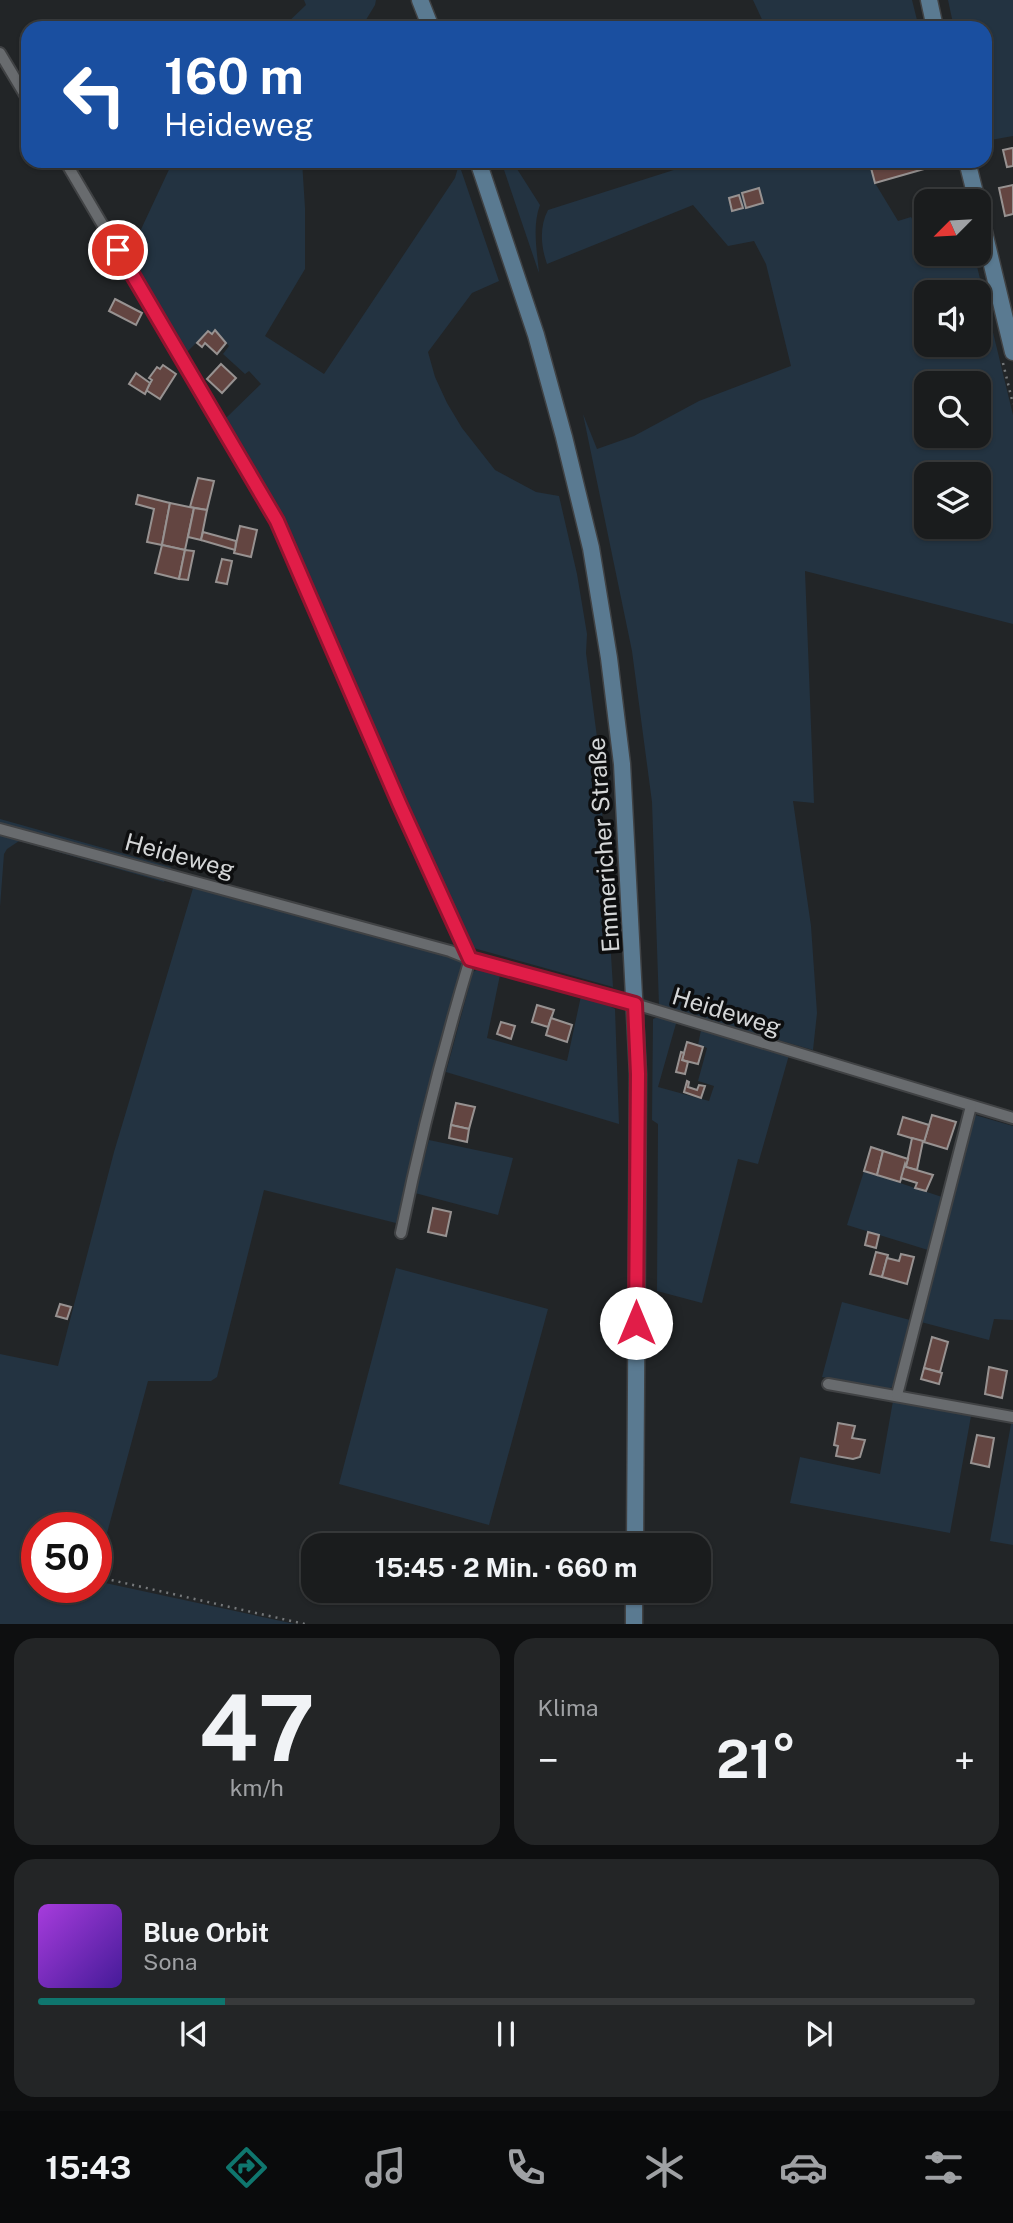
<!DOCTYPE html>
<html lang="de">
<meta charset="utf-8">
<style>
:root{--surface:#1a1c1d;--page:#232526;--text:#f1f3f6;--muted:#9fa1a4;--line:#383a3b;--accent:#0f766e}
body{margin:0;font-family:"Public Sans",sans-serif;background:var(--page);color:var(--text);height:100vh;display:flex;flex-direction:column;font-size:26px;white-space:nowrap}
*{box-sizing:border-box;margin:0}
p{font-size:23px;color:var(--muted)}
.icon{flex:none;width:38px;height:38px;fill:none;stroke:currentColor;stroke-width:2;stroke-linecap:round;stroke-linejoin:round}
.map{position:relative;height:1624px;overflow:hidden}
.side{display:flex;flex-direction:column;gap:14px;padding:14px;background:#0e0f10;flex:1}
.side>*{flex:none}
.banner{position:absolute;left:21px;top:21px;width:971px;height:147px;border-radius:21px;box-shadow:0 2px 5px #0004,0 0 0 2px var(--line);background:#1a4fa0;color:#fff;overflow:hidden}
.needle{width:46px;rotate:246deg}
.controls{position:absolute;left:914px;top:189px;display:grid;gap:14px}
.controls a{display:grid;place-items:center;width:77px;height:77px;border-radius:14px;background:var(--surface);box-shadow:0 2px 5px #0004,0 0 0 2px var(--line);font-size:35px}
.speed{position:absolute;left:21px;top:1512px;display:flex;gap:14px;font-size:35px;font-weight:700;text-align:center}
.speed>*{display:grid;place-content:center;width:91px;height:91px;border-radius:50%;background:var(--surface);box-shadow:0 2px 5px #0004,0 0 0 2px var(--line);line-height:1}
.speed .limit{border:10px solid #d22;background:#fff;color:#111}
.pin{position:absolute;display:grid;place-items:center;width:60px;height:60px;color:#fff;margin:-30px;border:4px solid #fff;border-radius:50%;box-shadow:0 2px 7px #0007}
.me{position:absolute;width:77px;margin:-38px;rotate:0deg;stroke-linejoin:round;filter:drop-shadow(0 0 5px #0008)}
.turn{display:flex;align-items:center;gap:24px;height:147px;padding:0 28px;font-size:32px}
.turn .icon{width:91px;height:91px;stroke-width:2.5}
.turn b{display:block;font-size:49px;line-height:60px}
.big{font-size:52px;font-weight:700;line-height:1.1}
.side .tile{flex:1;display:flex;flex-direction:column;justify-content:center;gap:10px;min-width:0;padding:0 24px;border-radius:21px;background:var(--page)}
.side .dial{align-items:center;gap:0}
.dial b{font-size:91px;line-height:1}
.song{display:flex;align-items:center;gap:21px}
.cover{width:84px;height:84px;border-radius:10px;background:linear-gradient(135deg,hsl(280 70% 55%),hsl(260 70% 35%))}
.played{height:7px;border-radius:4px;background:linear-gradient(90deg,var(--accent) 20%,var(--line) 20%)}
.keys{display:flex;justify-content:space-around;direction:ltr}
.heat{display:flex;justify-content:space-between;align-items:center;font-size:38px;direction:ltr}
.side .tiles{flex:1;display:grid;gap:14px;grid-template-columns:1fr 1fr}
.tile:last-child{grid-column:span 2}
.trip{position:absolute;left:301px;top:1533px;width:410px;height:70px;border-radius:21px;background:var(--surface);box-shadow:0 2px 5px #0004,0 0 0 2px var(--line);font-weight:700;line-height:70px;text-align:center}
.dock{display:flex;height:112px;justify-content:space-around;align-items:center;background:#0a0b0c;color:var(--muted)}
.dock .icon{width:49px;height:49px}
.dock .selected{color:var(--accent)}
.dock b{font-size:32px;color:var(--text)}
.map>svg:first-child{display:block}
.green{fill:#233341;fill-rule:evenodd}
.building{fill:#634541;stroke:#979291;stroke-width:2}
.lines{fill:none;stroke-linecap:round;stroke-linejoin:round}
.street-casing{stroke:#404244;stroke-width:14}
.secondary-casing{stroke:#404244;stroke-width:19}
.path{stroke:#75787a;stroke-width:2.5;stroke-dasharray:2 5;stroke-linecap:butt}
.street{stroke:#686b6e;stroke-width:10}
.secondary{stroke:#5a7a91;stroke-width:16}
.route-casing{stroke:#92132f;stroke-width:18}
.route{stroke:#e11d48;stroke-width:12}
.labels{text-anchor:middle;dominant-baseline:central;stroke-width:7;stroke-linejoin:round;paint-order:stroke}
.street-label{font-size:24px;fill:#d4d6d7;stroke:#0d0e0f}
</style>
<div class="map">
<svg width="1013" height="1625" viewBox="0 0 1013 1625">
<rect width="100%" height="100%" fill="#222527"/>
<!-- green -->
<g class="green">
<path d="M304,0H376L375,5L361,28H282L306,5Z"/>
<path d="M753,0H912L919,28H766Z"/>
<path d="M948,0H1013V136L985,141V28H954Z"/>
<path d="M173,161H302L305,208V269L265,336L324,374L455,178L459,164L499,281L472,293L428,352L435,377L447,403L462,428L495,470L536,492L559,496L577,574L587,634L586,653L598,745L613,987L470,947L285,522L226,418L261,384L249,371L245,374L223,354L229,346L215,331L212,334L208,331L186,353L129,255Z"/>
<path d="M501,161H512L540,205C532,226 537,251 539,273Z"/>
<path d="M702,161H894L871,168L875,183L898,221L911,217L918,229L926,227V254H974L1013,415V624L805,571L814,803L793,801L811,926L817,1013L813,1050L659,1006L652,802L632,651L583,414L597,449L634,436L699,401L791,366L766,264L754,241L728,246L693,205L547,264C541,247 539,227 548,210ZM926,292H978V345H926ZM926,383H978V436H926ZM926,474H978V527H926Z"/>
<path d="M0,819L171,867L164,882L19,841L7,849L4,854L0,907Z"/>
<path d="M194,885L460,959L464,965L434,1069L396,1223L264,1190L217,1377L211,1381H148L96,1574V1528H37V1587H96V1581L295,1624H0V1354L58,1366L114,1152Z"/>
<path d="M478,969L500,975L487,1038L567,1061L581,996L602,1002L615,1009L619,1124L446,1072L473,972Z"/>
<path d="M660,1016L677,1020L658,1087L709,1101L714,1086L698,1081L707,1048L698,1045L701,1030L789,1055L758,1164L738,1159L702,1303L657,1291L658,1124L652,1120L653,1019Z"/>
<path d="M975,1115L1013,1126V1320L994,1319L989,1340L921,1322Z"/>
<path d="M429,1140L513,1158L498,1215L415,1193Z"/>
<path d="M864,1171L942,1197L928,1250L847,1225Z"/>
<path d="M396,1268L548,1309L489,1525L339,1484Z"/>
<path d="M842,1302L910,1320L893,1386L889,1389L822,1377Z"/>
<path d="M893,1401L971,1416L950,1533L790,1503L800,1457L880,1474Z"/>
<path d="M1011,1424H1013V1545L990,1541Z"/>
</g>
<!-- building -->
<g class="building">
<path d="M1012,148H1013V166L1007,167L1003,150Z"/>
<path d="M894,161H922L924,169L875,183L871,168Z"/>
<path d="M1013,185V214L1005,216L999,188Z"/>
<path d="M759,188L763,203L746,208L742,193Z"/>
<path d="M739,195L743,208L732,211L729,198Z"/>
<path d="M115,299L142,313L136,325L109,311Z"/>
<path d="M215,330L226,343L217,354L205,343L202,347L197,343L208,331L212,334Z"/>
<path d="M221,364L236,378L222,393L207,379Z"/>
<path d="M163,365L176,374L160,399L146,390L152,380L149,378L157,367L160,369Z"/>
<path d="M136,373L150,383L145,394L129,384Z"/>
<path d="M198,478L214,481L207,510L190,507Z"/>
<path d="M138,495L170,503L162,545L147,542L154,509L136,504Z"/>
<path d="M170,503L194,508L185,550L162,545Z"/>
<path d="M194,508L207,510L201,540L188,537Z"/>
<path d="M240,526L257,530L251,557L234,553Z"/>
<path d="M203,532L236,541L235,550L201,540Z"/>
<path d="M162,545L185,550L179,579L155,573Z"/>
<path d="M185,550L194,551L188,580L179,579Z"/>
<path d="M222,559L232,561L227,584L216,582Z"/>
<path d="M537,1005L554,1010L548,1027L532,1022Z"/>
<path d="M551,1018L572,1025L567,1042L546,1035Z"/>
<path d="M501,1022L515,1026L511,1039L497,1034Z"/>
<path d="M687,1042L703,1047L698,1064L682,1060Z"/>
<path d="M681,1052L684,1053L682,1060L688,1062L685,1074L676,1072Z"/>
<path d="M687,1081L689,1082L688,1087L697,1090L699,1085L705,1086L701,1098L684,1092Z"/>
<path d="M456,1103L475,1107L469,1129L451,1125Z"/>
<path d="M932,1115L956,1122L947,1149L924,1142Z"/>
<path d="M903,1117L929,1125L924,1142L898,1134Z"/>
<path d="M451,1125L469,1129L467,1142L449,1138Z"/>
<path d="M912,1138L923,1141L917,1170L906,1167Z"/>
<path d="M871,1147L883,1151L877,1175L864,1171Z"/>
<path d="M883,1151L908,1159L900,1182L877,1175Z"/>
<path d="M905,1164L906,1167L933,1175L926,1191L915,1188L917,1183L901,1178Z"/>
<path d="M433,1208L451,1212L446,1236L428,1232Z"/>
<path d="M868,1232L879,1235L876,1248L865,1245Z"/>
<path d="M876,1252L888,1255L882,1277L870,1274Z"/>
<path d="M901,1254L914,1257L907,1284L882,1277L887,1258L899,1261Z"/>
<path d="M60,1304L71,1307L67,1319L56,1316Z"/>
<path d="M932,1337L948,1342L940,1372L924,1368Z"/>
<path d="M989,1367L1007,1371L1002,1398L985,1394Z"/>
<path d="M924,1368L942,1373L939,1384L921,1379Z"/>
<path d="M838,1423L855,1426L852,1438L865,1440L860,1457L853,1459L836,1456L838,1446L834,1445Z"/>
<path d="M977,1435L994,1438L989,1467L971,1463Z"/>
</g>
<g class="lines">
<!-- street casing -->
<g class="street-casing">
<g id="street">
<path d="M0,53L28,100"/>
<path d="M65,161L277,521L399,803L470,959C443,1049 420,1140 401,1233"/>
<path d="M0,829L450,951L470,959L635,1004L1013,1118"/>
<path d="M828,1384L1013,1417"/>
<path d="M897,1395L971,1106"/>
</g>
</g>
<!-- secondary casing -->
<g class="secondary-casing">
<g id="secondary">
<path d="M420,0L431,28"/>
<path d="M929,0L935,28"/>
<path d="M478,161L536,335L564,437L591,548L609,658L622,764L638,1074L635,1545"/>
<path d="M967,161L977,201"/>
<path d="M978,207L1013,352"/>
<path d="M634,1625V1591"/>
</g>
</g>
<!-- path -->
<g class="path">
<path d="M1003,363L1013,404"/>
<path d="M98,1577L309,1625"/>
</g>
<!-- street -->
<use href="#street" class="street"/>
<!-- secondary -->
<use href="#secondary" class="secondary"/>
</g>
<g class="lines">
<!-- route casing -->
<g class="route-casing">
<path id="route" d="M118,250L277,521L399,803L470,959L635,1004L638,1074L636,1323"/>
</g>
<!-- route -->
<use href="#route" class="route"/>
</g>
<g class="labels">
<!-- street labels -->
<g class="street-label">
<text transform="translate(603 845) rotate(-94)">Emmericher Straße</text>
<text transform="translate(180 855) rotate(15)">Heideweg</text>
<text transform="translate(727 1011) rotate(17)">Heideweg</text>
</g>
</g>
</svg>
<div class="controls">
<a><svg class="needle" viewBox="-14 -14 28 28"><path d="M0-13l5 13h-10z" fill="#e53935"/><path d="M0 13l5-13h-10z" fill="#9fa1a4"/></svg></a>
<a><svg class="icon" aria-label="sound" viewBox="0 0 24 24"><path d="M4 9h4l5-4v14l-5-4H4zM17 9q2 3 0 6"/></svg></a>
<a><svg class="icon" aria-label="search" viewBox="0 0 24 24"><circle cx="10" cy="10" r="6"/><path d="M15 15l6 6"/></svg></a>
<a><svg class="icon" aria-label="layers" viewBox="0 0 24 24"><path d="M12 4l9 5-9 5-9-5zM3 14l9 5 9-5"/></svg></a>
</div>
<div class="speed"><div class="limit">50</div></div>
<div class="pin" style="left:118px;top:250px;background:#d93025"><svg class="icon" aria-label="arrive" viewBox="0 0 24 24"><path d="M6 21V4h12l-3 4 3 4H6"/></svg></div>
<svg class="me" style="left:636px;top:1323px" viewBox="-20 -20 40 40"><circle r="19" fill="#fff"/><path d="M0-13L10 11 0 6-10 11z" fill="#e11d48"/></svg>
<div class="trip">15:45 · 2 Min. · 660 m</div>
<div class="banner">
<div class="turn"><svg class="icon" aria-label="left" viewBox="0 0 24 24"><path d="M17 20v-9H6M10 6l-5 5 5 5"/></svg><div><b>160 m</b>Heideweg</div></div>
</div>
</div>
<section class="side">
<div class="tiles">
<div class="tile dial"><b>47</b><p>km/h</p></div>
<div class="tile"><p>Klima</p>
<div class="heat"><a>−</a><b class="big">21°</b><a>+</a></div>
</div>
<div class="tile">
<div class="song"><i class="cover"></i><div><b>Blue Orbit</b><p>Sona</p></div></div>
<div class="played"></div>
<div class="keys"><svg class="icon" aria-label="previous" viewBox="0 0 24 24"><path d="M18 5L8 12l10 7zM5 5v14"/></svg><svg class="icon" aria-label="pause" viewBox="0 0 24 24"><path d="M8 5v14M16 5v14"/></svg><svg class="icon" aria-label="next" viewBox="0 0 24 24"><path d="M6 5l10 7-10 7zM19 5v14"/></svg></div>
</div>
</div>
</section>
<nav class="dock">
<b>15:43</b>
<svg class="icon selected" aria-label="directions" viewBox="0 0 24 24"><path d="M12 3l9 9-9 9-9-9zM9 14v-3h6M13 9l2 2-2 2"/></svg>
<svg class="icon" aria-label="music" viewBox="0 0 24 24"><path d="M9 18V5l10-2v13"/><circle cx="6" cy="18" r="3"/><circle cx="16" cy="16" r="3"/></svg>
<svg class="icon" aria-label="phone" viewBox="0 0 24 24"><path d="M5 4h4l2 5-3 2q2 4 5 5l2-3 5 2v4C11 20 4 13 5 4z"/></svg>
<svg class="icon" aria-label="climate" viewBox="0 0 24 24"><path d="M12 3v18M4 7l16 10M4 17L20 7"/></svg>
<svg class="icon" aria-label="car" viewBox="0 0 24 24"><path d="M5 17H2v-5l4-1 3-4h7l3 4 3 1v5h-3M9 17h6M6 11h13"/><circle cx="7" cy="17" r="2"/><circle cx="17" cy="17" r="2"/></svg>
<svg class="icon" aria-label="filters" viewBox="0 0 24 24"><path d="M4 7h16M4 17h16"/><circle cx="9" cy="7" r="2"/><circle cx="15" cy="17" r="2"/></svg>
</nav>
